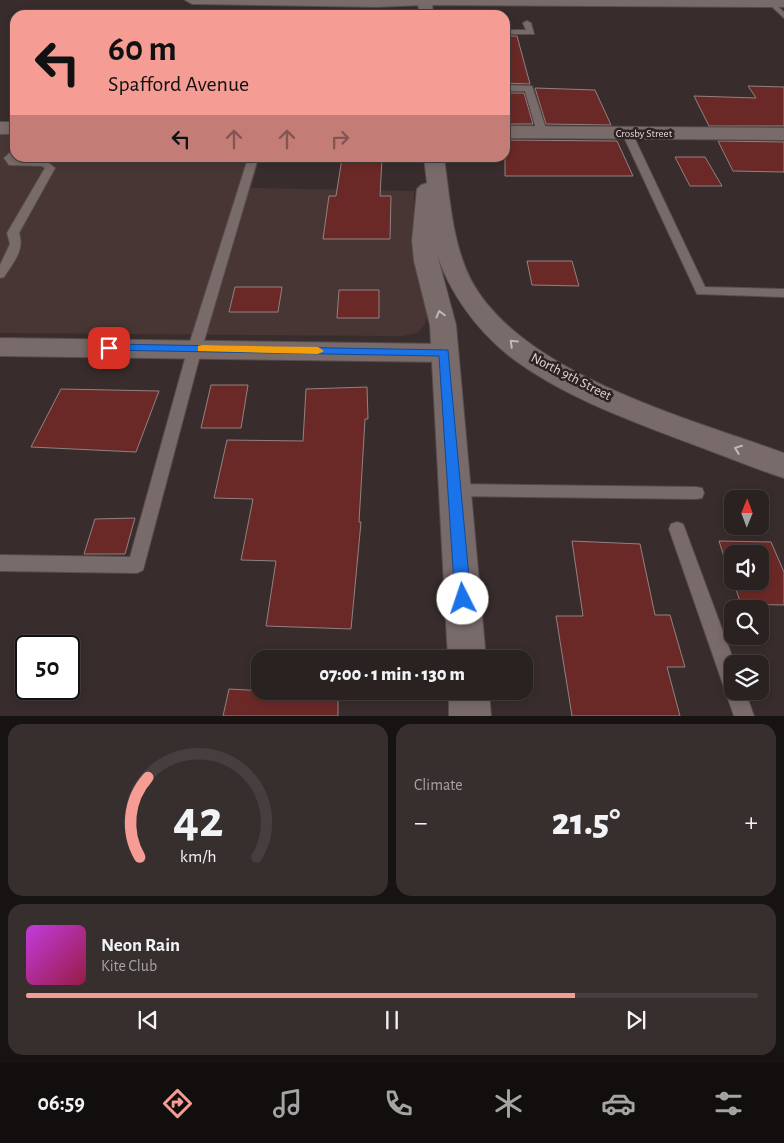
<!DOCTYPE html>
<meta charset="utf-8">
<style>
:root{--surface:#2a2221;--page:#362f2e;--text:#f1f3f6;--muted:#a5a4a5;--line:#463f3f;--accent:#f59c95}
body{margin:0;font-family:"Alegreya Sans",sans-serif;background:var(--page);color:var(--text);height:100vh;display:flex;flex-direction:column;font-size:19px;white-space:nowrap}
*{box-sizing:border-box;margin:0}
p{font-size:16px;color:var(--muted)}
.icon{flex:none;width:28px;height:28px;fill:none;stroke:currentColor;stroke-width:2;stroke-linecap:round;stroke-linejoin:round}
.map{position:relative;height:716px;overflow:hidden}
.drawer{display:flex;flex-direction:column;gap:8px;padding:8px;background:#171312;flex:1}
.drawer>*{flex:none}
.top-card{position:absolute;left:10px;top:10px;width:500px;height:152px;border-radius:15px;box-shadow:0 2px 8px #0003,0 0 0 1px var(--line);background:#f59c95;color:#111;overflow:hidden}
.needle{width:32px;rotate:1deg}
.buttons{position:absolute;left:724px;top:490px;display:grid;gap:10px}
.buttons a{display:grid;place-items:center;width:45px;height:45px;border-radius:10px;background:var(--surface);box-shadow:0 2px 8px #0003,0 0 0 1px var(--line);font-size:25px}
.speed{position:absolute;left:15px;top:635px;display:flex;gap:10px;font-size:25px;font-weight:700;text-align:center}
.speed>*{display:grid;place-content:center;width:65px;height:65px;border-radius:50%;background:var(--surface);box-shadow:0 2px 8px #0003,0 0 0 1px var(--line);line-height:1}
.speed .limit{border:2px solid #111;border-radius:8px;background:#fff;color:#111}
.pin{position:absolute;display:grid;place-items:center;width:42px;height:42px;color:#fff;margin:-21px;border-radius:10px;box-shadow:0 2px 8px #0006}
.me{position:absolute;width:55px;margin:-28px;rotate:356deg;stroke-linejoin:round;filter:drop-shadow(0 0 4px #0008)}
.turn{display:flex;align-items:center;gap:18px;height:105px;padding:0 15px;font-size:22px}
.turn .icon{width:65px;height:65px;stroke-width:2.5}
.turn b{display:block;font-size:35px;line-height:42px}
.lanes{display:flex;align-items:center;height:48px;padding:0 15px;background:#0003;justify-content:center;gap:25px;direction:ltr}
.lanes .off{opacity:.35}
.big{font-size:38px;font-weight:800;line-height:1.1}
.drawer .card{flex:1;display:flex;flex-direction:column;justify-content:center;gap:8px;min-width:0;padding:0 18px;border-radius:15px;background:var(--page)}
.drawer .dial{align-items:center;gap:0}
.dial svg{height:130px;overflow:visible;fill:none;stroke:var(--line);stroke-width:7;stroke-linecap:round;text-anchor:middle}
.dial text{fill:var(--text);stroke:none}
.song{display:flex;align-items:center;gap:15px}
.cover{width:60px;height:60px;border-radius:8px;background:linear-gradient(135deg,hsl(290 70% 55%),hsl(340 70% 35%))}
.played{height:5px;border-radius:2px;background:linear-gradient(90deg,var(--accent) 75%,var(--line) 75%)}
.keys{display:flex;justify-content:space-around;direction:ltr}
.heat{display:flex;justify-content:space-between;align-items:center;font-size:28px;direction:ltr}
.drawer .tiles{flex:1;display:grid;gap:8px;grid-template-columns:1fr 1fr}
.card:last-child{grid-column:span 2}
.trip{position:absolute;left:251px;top:650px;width:282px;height:50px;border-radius:15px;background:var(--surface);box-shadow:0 2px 8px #0003,0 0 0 1px var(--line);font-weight:800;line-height:50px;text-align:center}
.menu{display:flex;height:80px;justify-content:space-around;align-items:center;background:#110e0d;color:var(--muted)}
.menu .icon{width:35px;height:35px}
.menu .selected{color:var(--accent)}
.menu b{font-size:22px;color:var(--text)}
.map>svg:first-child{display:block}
.built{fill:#483634}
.building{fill:#6a2927;stroke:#908281}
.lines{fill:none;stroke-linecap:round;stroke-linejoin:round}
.lane-casing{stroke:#564c4b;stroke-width:2}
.street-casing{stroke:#564c4b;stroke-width:2}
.secondary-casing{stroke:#564c4b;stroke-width:2}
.lane{fill:#796b6a;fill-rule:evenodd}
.street{fill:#796b6a;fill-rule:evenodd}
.secondary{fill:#796b6a;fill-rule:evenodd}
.oneway{stroke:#c2b8b7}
.route{fill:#1a73e8;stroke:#114b97}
.slow{fill:#f59e0b}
.labels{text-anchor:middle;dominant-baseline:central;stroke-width:5;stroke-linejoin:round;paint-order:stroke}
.far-street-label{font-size:11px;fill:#e1d9d8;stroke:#2e2322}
.street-label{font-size:14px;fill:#e1d9d8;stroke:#2e2322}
</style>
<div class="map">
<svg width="784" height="716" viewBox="0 0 784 716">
<rect width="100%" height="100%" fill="#382d2c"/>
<!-- built -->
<path class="built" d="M0,133L15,134V158H260L251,188L414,191L413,249L427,317L424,326L417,333L402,336L0,333Z"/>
<!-- building -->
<g class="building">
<path d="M505,36H517L530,84L505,83Z"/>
<path d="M748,86L784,87V126H709L694,96L756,98Z"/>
<path d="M535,88L595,90L611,125L546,124Z"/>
<path d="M505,93H524L533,124H505Z"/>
<path d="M505,140L617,141L633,176H505Z"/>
<path d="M718,141L784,142V172L733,171Z"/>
<path d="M675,157H705L722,186H690Z"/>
<path d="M342,158H382L380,196H391L390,239H323L329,196H336Z"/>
<path d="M527,261H572L579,286L532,285Z"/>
<path d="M235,287H282L278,312H229Z"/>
<path d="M339,290H379V318H337Z"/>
<path d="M211,385H248L241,428H201Z"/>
<path d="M367,387L368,419H365L359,522H361L351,629L266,626L276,561L241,560L253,499L214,498L227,440L303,441L306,389Z"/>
<path d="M61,389L159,391L136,452L31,447Z"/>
<path d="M135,518L125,554H84L95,519Z"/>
<path d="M572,541L640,544L655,615H670L685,667H667L680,716H572L556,616H583Z"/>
<path d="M719,541L771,542L784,572V605L741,604L733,581H760V554H732V581Z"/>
<path d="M229,689L338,695V716H223Z"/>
</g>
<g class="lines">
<!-- lane casing -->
<g class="lane-casing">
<g id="lane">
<path d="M769,2H773L784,12V18L769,4Z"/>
<path d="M527,21L531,23L534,34H505V30H526L523,23Z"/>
<path d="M505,85L532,86L547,132L545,134L537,132L525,91H505Z"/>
<path d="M627,130L632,133L705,287L784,289V297L697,294L622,133Z"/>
<path d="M15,148L16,160H45L55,168L19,233C25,250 13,263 4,277L0,278V265L10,244L7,233L45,168L42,166L9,165L4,158Z"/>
<path d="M248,158H258L202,348L143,570L137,573L0,571V555L130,557L188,348Z"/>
<path d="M455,484L696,487L702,488L704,493L702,498L696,499L455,496L449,495L447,490L449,485Z"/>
<path d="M677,522L683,524L685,529L735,664H732V691H745L754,716H734L669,529L671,524Z"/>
</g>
</g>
<!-- street casing -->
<g class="street-casing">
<g id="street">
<path d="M185,0H784V7L425,5L377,7L192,4Z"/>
<rect x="0" y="122" width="15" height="12"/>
<path d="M505,126L784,128V140L505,138Z"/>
<path d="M0,338L444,344L454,347L458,353L454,359L444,362L0,356Z"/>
</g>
</g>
<!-- secondary casing -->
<g class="secondary-casing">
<g id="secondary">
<path d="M418,0H432L433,15H419Z"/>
<path d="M424,158H444C450,198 452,243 471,280C521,374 690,419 784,453V478C753,468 722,455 692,444C631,421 559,395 508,355C476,329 449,292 437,254L456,325L486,659H448L430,325L414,261L412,241L417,189L421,185L427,183Z"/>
<path d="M449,691H489L491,716H449Z"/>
</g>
</g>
<!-- lane -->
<use href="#lane" class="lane"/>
<!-- street -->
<use href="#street" class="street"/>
<!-- secondary -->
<use href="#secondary" class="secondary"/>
</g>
<!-- one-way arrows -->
<defs><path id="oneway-chevron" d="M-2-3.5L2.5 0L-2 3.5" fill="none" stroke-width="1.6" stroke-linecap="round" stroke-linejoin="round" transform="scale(1.25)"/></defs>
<g class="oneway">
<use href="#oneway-chevron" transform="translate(440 314) rotate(-105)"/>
<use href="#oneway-chevron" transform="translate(513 343) rotate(-136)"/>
<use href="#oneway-chevron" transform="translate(738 449) rotate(-159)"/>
</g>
<!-- route -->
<path class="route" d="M109,344L448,350L471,599L468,603L463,605L458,603L455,599L439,356L105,350L104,348Z"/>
<!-- slow -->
<path class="slow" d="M202,345L318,347L324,351L318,354L198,351V346Z"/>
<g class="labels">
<!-- far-street labels -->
<g class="far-street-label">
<text x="644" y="133">Crosby Street</text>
</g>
<!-- street labels -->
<g class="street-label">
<text transform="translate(571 377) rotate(27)">North 9th Street</text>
</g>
</g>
</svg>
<div class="buttons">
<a><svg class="needle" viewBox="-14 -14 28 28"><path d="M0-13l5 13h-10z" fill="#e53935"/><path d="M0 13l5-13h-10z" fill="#a5a4a5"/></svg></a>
<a><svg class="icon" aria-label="sound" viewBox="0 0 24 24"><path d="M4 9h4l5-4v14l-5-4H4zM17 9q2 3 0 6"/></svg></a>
<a><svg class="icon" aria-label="search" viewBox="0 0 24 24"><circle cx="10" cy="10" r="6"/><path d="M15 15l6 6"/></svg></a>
<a><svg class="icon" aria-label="layers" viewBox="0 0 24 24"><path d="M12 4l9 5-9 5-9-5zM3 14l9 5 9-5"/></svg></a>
</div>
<div class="speed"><div class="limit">50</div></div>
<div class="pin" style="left:109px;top:348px;background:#d93025"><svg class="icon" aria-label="arrive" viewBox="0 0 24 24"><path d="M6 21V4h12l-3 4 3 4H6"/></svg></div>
<svg class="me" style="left:463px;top:599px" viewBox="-20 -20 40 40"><circle r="19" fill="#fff"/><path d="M0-13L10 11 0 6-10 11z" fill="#1a73e8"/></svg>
<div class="trip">07:00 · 1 min · 130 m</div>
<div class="top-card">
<div class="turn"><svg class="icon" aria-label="left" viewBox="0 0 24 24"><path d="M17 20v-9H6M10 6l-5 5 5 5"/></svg><div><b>60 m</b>Spafford Avenue</div></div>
<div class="lanes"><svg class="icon" aria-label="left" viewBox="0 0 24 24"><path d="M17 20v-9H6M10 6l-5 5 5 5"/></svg><svg class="icon off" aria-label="ahead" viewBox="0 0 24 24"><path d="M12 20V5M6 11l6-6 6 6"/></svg><svg class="icon off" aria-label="ahead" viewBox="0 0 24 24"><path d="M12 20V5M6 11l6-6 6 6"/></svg><svg class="icon off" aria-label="right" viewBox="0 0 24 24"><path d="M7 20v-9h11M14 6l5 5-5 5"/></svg></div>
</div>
</div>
<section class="drawer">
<div class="tiles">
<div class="card dial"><svg viewBox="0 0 100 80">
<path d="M14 69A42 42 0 1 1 86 69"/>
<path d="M14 69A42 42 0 0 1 19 20" stroke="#f59c95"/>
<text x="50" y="56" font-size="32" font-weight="700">42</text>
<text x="50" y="72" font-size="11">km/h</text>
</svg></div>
<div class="card"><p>Climate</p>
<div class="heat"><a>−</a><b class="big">21.5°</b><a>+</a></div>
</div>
<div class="card">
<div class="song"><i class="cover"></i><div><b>Neon Rain</b><p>Kite Club</p></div></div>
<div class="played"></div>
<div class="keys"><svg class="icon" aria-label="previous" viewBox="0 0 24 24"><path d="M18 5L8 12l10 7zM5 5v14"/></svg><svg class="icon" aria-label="pause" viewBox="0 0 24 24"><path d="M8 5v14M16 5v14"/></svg><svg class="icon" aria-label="next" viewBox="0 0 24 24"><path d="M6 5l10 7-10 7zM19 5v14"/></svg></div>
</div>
</div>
</section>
<nav class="menu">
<b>06:59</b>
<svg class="icon selected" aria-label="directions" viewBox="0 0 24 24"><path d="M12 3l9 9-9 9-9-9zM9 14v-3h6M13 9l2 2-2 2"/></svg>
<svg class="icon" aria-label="music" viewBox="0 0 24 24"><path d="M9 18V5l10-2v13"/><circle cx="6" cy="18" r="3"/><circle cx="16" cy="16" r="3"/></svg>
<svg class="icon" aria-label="phone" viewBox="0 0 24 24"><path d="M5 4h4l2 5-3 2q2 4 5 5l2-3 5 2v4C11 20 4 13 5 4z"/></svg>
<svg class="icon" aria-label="climate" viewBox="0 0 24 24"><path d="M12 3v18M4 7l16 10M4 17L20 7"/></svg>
<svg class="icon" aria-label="car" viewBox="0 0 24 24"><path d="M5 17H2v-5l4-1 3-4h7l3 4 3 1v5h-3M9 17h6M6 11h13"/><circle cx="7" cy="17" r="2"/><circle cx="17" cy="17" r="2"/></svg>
<svg class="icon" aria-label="filters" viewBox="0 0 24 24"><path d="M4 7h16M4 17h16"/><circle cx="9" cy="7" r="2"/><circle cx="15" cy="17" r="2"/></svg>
</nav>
